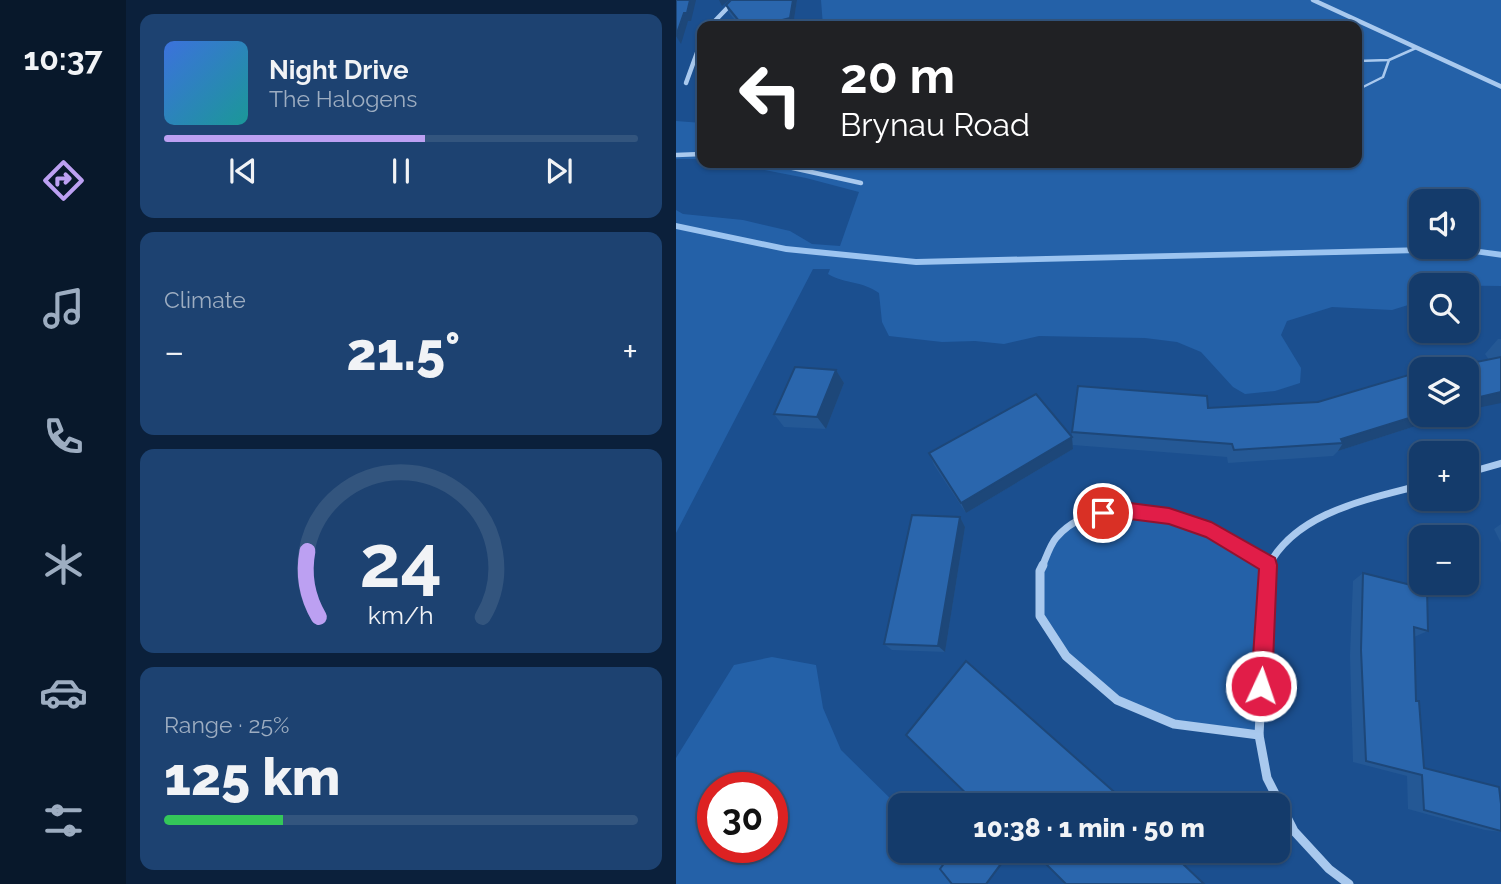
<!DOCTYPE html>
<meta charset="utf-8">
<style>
:root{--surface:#143b6b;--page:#1d4271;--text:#f1f3f6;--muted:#9dadc1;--line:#33557e;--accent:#bca0f2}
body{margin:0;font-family:Raleway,sans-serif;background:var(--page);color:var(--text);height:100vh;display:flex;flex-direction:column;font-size:26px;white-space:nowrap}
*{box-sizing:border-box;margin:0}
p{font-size:23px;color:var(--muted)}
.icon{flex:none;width:38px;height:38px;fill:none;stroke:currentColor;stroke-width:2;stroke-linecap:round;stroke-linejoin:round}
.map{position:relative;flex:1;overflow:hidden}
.side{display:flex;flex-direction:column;gap:14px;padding:14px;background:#0b203b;width:550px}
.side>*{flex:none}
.top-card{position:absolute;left:21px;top:21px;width:665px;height:147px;border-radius:14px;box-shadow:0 2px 5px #0004,0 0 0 2px var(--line);background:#202124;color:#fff;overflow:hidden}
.tools{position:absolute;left:733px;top:189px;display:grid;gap:14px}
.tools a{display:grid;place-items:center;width:70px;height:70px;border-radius:14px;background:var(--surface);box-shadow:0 2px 5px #0004,0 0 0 2px var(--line);font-size:35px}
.speed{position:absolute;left:21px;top:772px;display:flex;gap:14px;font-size:35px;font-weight:700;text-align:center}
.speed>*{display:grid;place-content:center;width:91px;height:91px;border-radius:50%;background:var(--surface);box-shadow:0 2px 5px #0004,0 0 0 2px var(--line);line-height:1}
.speed .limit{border:10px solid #d22;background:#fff;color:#111}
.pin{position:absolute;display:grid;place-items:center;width:60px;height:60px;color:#fff;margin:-30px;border:4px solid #fff;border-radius:50%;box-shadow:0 2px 7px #0007}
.me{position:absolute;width:77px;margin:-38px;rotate:3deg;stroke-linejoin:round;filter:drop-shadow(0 0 5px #0008)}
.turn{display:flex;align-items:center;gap:24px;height:147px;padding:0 28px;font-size:32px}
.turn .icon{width:91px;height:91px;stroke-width:2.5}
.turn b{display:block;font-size:49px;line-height:60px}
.big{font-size:52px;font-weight:800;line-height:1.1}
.side .widget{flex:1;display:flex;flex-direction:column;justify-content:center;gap:10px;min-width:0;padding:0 24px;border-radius:14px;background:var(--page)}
.side .dial{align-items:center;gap:0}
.dial svg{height:182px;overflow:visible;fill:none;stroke:var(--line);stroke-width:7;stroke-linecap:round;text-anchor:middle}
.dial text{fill:var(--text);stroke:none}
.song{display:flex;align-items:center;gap:21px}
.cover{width:84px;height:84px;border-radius:10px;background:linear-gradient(135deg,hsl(220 70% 55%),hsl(180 70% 35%))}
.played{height:7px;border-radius:4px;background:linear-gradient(90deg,var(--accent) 55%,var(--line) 55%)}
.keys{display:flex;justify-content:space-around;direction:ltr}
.heat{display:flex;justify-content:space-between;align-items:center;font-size:38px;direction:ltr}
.charge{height:10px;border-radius:5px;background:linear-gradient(90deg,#34c759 25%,var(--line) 0)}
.trip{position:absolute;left:212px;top:793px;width:402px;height:70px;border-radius:14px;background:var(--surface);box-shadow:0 2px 5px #0004,0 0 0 2px var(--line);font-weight:800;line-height:70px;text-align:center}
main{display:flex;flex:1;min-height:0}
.tabs{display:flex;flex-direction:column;width:126px;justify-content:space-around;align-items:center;background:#08182b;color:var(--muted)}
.tabs .icon{width:49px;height:49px}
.tabs .on{color:var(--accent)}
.tabs b{font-size:32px;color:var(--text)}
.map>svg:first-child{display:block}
.green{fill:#2461a8;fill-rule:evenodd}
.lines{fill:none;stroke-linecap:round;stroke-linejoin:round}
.stream{fill:#9cc4f0;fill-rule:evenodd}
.lane-far1{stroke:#a9c9ee;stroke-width:2.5}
.lane{stroke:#a9c9ee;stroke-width:4.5}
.street-far2{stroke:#a9c9ee;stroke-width:4.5}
.street-far1{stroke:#a9c9ee;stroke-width:7}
.street{stroke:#a9c9ee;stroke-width:9}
.wall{fill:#245895}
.shaded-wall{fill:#1d4779}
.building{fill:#2a66ad;stroke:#1d4779;stroke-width:2}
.route{fill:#e11d48;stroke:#92132f;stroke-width:2}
</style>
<main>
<nav class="tabs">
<b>10:37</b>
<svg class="icon on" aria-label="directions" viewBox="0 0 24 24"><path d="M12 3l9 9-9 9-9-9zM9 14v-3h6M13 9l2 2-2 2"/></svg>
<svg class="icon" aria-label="music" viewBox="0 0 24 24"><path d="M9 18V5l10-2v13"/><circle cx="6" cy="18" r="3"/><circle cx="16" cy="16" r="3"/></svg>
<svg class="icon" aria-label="phone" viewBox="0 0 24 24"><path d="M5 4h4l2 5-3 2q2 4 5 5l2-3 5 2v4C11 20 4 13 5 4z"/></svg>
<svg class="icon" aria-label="climate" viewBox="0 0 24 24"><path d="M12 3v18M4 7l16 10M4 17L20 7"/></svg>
<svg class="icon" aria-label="car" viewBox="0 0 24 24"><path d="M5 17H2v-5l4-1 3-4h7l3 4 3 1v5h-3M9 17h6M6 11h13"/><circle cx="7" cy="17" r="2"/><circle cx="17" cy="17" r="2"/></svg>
<svg class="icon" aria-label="filters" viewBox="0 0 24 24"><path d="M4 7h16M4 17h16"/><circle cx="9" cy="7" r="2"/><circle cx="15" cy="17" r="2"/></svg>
</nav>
<section class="side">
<div class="widget">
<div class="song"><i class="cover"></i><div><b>Night Drive</b><p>The Halogens</p></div></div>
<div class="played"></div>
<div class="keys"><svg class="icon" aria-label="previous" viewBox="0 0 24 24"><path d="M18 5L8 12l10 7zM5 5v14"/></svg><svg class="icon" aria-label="pause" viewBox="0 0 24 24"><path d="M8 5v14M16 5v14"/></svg><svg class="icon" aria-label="next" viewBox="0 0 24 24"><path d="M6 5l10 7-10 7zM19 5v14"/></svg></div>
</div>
<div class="widget"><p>Climate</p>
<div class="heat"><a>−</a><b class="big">21.5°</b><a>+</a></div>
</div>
<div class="widget dial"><svg viewBox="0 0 100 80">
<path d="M14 69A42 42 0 1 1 86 69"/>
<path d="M14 69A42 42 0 0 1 9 40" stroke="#bca0f2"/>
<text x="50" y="56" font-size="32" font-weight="700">24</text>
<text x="50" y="72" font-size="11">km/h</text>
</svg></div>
<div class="widget"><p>Range · 25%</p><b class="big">125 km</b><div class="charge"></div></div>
</section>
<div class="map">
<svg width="826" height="884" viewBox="0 0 826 884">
<rect width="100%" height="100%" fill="#1b4f8f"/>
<!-- green -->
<g class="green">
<path d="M145,0H825V286L746,285L745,301L716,310L656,307L611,321L605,335L625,368L624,383L599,391L569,394L557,387L525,352L501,342L469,338L363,336L328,344L299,341L266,342L213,336L206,322L203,293C187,281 169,284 152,274L154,269H137L0,533V210L7,214L67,220L114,231L136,244L164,246L183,192L130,178L53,163H681V26H147ZM746,201H791V247H746Z"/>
<path d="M0,121L26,123V159H0Z"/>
<path d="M446,510L493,516L535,531L592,565L583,735L498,724L441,700L390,656L364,616V571L380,538L407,517Z"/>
<path d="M96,657L140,665L147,708L165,750L224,808V850L270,851L306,884H0V758L58,665ZM37,788H96V847H37Z"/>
</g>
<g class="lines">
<!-- stream -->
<path class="stream" d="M0,223L110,246L240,259L751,247H788L826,252V258L785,252L240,265L110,252L0,229Z"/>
<!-- lane-far1 -->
<g class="lane-far1">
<path d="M681,61L713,60L740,48"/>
<path d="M681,90L707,77L713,60"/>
</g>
<!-- lane -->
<g class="lane">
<path d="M0,155L26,154"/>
<path d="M94,163L185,183"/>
</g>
<!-- street-far2 -->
<g class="street-far2">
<path d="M637,0L826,87"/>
<path d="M34,26L59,0"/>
<path d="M10,83L26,39"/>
</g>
<!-- street-far1 -->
<g class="street-far1">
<path d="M791,473L826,463"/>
<path d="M366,567C370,558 374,545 380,538C416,495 493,510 536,532C556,542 574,554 592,565"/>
<path d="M592,567C619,512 693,499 746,485"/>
</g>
<!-- street -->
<g class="street">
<path d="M367,565L364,571V616L390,656L441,700L498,724L583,735"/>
<path d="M592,565L583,735L591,778L618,831L653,869L673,884"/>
</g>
</g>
<!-- wall -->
<g class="wall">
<path d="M55,0H121L117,26H64L53,13L50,5Z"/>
<path d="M822,339H825V403L813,360L809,354Z"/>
<path d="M160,370L168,383L150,429L108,427L98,414Z"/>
<path d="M642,402L746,415H774L662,451L657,456L552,463L551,457L397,445V449L290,513L258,465L253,453L396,437V432L532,408Z"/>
<path d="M284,517L289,527L269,652L216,650L208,644Z"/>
<path d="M825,524V543L818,529Z"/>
<path d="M687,573L752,631L738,637L740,701L748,768L825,804V832L809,830L732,809L731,776L677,762L674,655L677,581Z"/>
</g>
<!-- shaded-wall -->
<g class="shaded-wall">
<path d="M14,0H20L15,21H12L5,44L0,36Z"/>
<path d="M43,0H53L46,6Z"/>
<path d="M117,0H121L117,26H83Z"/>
<path d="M160,370L168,383L150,429L141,417Z"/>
<path d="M825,392V403L791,410V400Z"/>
<path d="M746,414L774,415L662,451L667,443L665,439Z"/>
<path d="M396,437L397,449L290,513L285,503Z"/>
<path d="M284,517L289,527L269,652L262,646Z"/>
<path d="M335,850H337L311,884H310Z"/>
</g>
<!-- building -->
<g class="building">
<path d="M0,0H14L11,13H8L0,36Z"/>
<path d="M55,0H117L114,18L83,26H67L50,5Z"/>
<path d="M825,357V392L791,400V369H766Z"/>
<path d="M119,367L160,370L141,417L98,414Z"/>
<path d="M746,371V414L665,439L667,443L558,450L556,444L396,432L402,386L531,396L532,408L642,402Z"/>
<path d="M360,394L396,437L285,503L253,453Z"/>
<path d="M236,515L284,517L262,646L208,644Z"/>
<path d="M687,573L751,589L752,631L738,627L740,701H743L748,768L823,787L825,804V831L748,810L746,775L690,761L685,650Z"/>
<path d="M290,661L453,805H302L230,735Z"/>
<path d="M278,850H335L310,884H276L264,869Z"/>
<path d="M356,850H504L511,857L507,864L528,884H390Z"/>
</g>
<!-- route -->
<path class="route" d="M446,502L493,508L535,522L599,558L601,565L596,686L593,693L585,696L578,693L575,686L583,569L530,537L493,524L446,518L427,521L421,519L418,513L421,508Z"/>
</svg>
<div class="tools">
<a><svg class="icon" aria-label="sound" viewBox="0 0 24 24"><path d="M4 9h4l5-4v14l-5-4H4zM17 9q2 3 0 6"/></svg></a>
<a><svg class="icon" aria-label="search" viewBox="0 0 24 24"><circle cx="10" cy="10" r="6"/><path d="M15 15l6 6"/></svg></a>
<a><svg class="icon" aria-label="layers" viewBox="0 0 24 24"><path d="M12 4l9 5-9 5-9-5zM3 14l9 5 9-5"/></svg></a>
<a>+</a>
<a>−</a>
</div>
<div class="speed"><div class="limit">30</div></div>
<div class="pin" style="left:427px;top:513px;background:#d93025"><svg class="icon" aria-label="arrive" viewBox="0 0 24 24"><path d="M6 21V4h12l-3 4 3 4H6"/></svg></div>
<svg class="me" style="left:585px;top:686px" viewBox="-20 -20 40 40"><circle r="17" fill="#e11d48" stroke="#fff" stroke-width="3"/><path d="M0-11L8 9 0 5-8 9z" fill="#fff"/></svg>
<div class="trip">10:38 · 1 min · 50 m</div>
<div class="top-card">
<div class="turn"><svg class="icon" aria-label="left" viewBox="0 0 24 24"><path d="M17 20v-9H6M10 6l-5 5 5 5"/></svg><div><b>20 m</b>Brynau Road</div></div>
</div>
</div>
</main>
